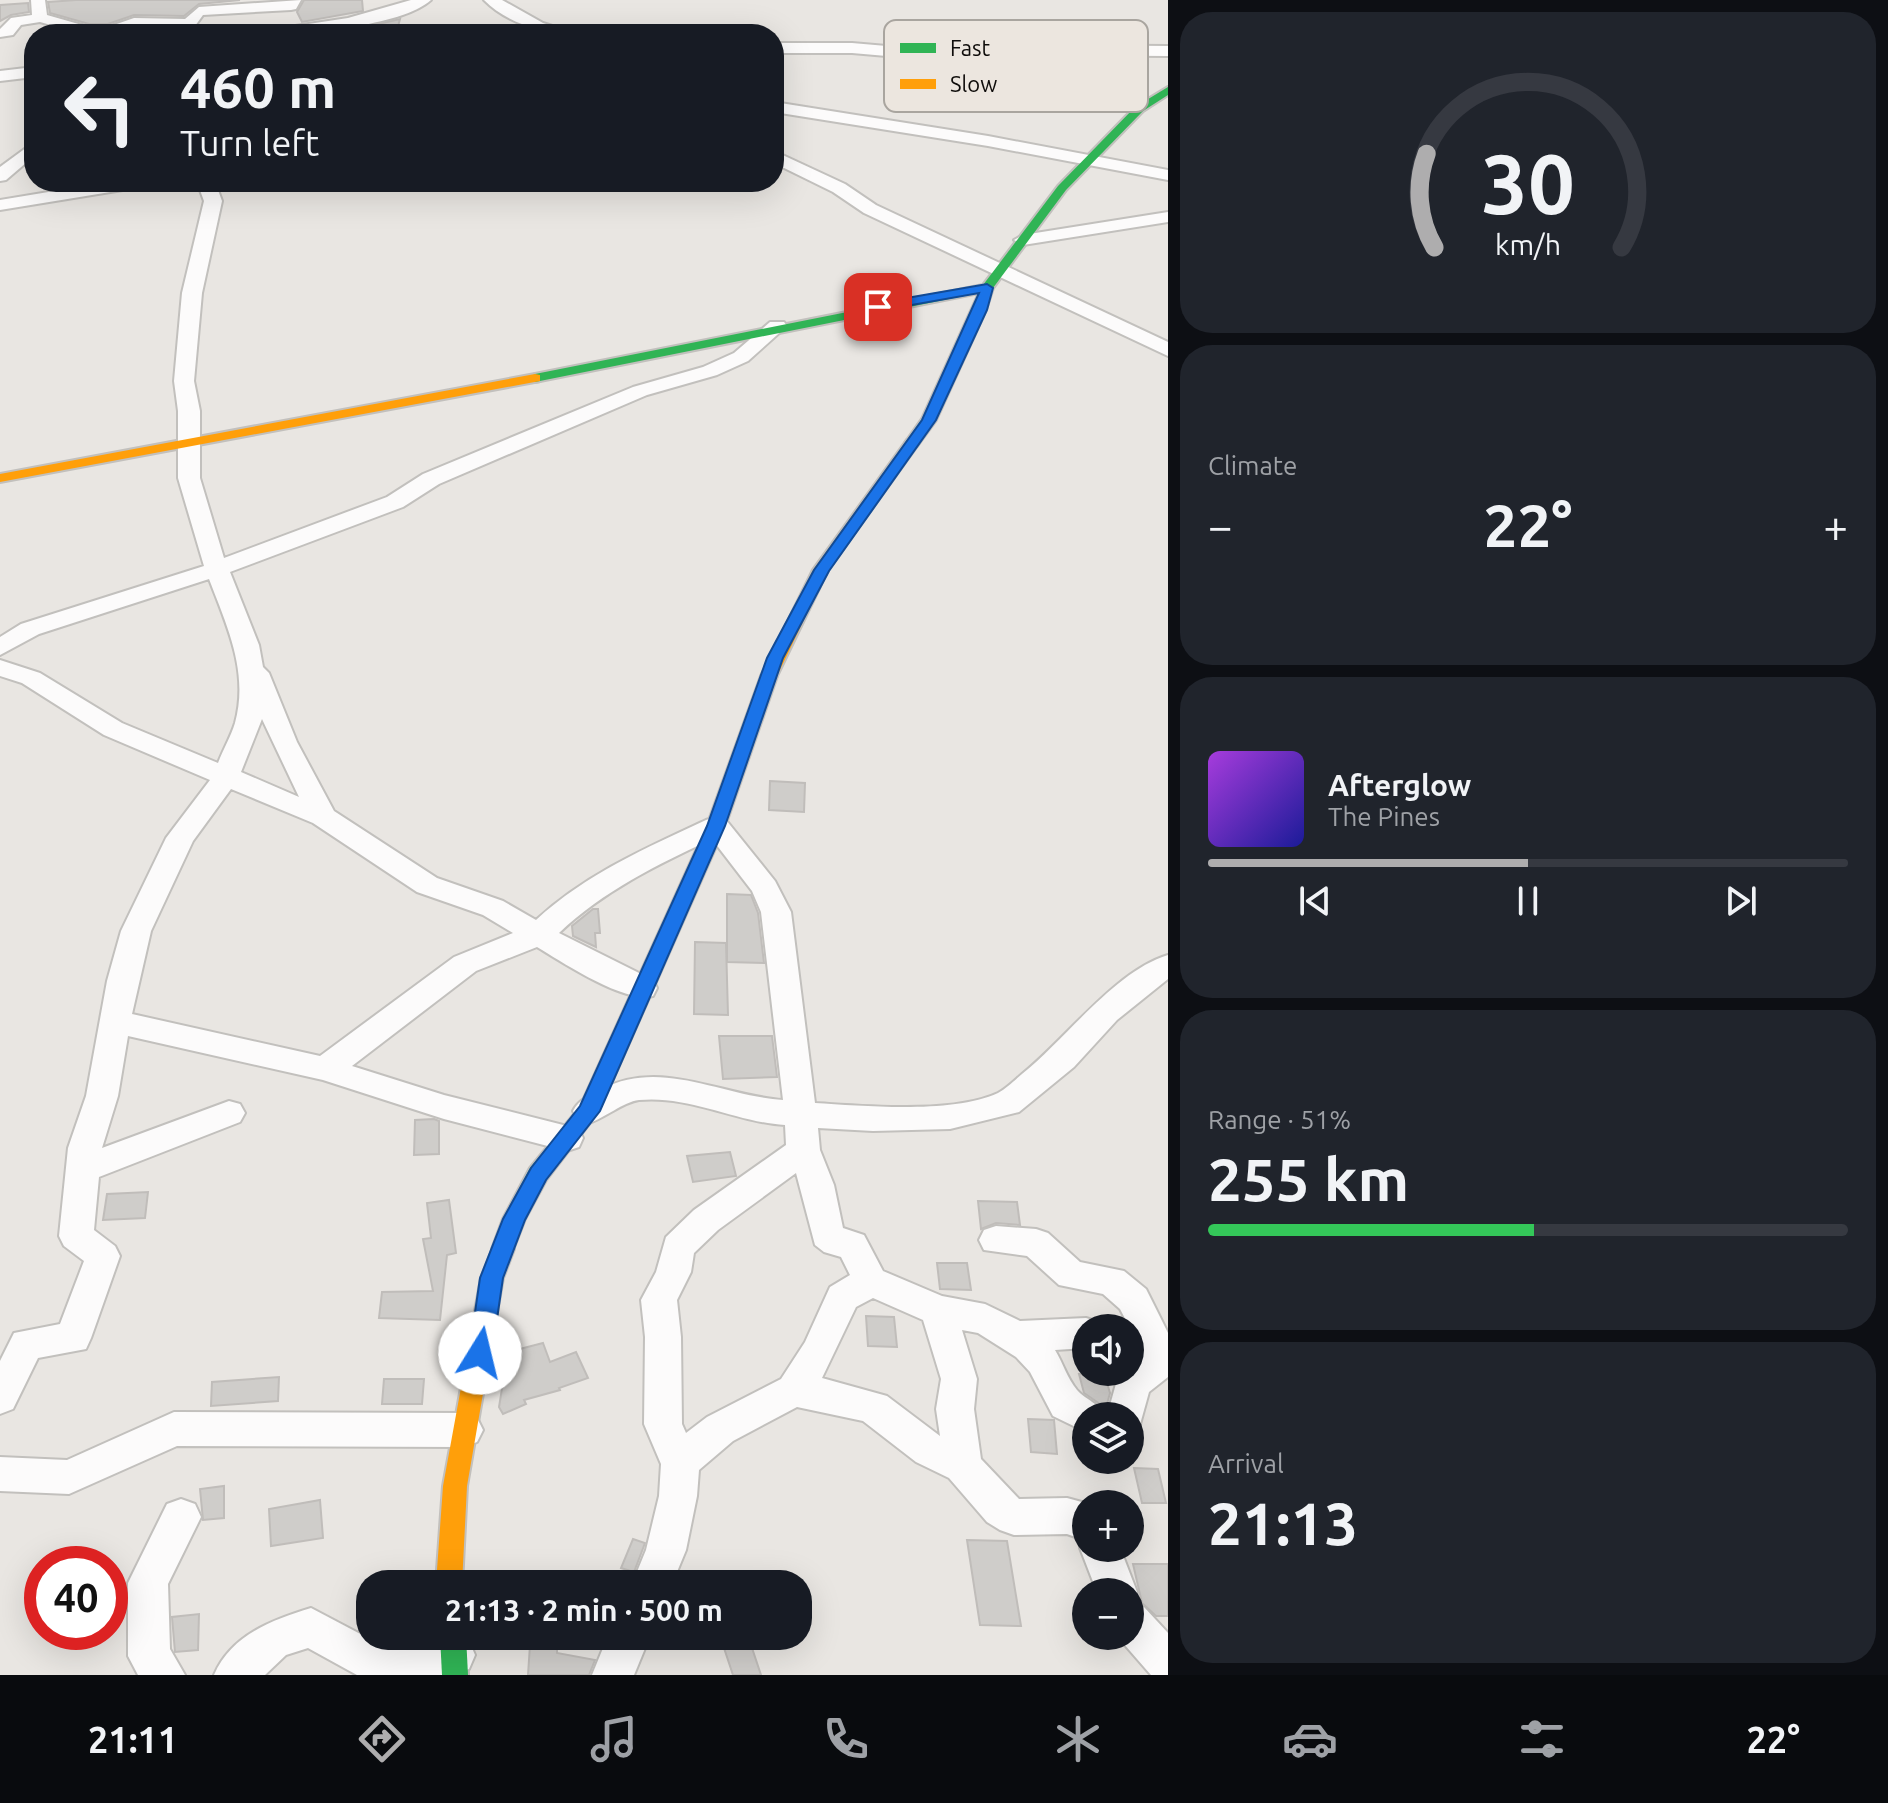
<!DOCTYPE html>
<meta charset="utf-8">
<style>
:root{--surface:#171b24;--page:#20242c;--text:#f1f3f6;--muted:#9ea1a6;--line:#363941;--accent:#aeadae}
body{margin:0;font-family:Ubuntu,sans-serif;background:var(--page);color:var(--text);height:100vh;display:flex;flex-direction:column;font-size:30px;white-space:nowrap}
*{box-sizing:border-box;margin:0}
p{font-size:26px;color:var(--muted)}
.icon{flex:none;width:44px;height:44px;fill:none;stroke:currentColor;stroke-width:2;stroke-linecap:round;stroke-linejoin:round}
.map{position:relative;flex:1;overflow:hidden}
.side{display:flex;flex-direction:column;gap:12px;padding:12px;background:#0d0f14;width:720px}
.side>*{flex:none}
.top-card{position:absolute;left:24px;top:24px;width:760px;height:168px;border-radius:32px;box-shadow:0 8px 32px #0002;background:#171b24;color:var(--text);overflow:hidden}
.fabs{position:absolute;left:1072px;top:1314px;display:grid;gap:16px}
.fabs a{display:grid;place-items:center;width:72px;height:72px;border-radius:50%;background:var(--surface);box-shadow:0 8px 32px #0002;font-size:40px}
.speed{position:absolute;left:24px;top:1546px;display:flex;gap:16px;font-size:40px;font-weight:700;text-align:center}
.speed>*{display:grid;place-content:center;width:104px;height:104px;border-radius:50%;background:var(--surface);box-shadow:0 8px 32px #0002;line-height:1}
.speed .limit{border:12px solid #d22;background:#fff;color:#111}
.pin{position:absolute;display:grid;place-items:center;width:68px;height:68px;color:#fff;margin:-34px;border-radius:16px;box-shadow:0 4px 12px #0006}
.me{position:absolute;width:88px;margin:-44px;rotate:9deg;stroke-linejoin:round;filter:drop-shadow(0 0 6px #0008)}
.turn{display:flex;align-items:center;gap:28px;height:168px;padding:0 24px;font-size:36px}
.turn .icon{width:104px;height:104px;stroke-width:2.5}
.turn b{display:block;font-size:56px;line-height:68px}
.big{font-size:60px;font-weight:700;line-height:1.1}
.side .card{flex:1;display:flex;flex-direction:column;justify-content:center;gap:12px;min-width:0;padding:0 28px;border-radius:32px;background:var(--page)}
.side .dial{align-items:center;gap:0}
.dial svg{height:208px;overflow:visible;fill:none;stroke:var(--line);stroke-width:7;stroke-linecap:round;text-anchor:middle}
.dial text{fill:var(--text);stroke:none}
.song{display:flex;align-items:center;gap:24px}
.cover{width:96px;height:96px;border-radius:12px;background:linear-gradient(135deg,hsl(280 70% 55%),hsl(240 70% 35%))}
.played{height:8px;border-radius:4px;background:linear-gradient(90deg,var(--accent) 50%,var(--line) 50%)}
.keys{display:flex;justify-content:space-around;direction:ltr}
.heat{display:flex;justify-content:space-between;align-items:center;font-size:44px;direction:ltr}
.charge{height:12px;border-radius:6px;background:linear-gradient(90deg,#34c759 51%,var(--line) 0)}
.trip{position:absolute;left:356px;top:1570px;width:456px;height:80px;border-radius:32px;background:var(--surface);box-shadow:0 8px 32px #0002;font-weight:700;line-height:80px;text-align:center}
.menu{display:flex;height:128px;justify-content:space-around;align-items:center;background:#090b0e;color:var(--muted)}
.menu .icon{width:56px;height:56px}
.menu .current{color:var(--accent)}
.menu b{font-size:36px;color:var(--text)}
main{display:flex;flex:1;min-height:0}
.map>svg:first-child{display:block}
.building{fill:#cfcdca;stroke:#c0bdba;stroke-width:2}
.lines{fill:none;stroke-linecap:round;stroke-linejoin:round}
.street-casing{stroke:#c2c0bd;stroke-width:4}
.fast-casing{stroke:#c2c0bd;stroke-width:4}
.slow-casing{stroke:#c2c0bd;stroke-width:4}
.street{fill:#fcfbfb;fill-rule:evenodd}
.fast{fill:#30b455;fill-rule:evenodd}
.slow{fill:#ff9f0a;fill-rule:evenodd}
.route{fill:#1a73e8;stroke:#114b97;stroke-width:2}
.key{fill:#ece6df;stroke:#a9a59f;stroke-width:2}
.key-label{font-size:22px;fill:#0e0c0a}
</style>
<main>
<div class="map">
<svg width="1168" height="1675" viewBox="0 0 1168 1675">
<rect width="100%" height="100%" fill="#e9e6e2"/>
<!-- building -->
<g class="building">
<path d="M76,0H240L199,4L184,16L134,15L108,24H89L50,13L48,2Z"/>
<path d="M304,0H362L363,11L302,22L297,12Z"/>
<path d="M28,3L29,12L11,15L0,21V5Z"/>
<path d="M400,19L396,34H352L357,29Z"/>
<path d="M770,781L805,783L804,812L769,810Z"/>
<path d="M727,894L751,895L758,913L764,963L727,962Z"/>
<path d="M593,909H598L600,933H595L596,947L573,936L572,926Z"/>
<path d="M695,942L726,943L728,1015L694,1014Z"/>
<path d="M719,1036H772L777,1077L723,1079Z"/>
<path d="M434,1119L439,1121V1154L414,1155L415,1120Z"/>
<path d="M730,1152L736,1176L693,1182L687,1156Z"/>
<path d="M148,1192L145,1218L103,1220L107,1194Z"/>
<path d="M449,1200L456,1253L447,1255L440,1320L379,1318L382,1292L433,1291L423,1239L431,1238L427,1203Z"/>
<path d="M978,1201L1017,1202L1020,1225L996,1223L981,1229Z"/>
<path d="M937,1263H967L971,1290L940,1289Z"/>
<path d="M866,1316L894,1317L897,1347L868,1346Z"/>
<path d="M543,1343L550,1362L576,1352L588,1378L559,1388L560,1390L524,1400L526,1404L503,1414L499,1407L508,1352Z"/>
<path d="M1104,1373L1110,1393L1107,1404H1100L1084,1393L1079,1374Z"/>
<path d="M279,1377L278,1401L211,1406L212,1382Z"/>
<path d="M384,1379H424L422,1404H382Z"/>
<path d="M1028,1419L1054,1420L1057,1454L1031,1452Z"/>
<path d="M1134,1468L1158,1469L1166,1503H1142Z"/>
<path d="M224,1486V1518L203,1520L200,1489Z"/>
<path d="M320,1500L323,1538L271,1546L269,1509Z"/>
<path d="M633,1539L645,1543L634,1572L621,1568Z"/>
<path d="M967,1540L1007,1541L1021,1626L980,1625Z"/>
<path d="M1133,1564H1168V1616H1156L1142,1603Z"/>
<path d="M199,1614L198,1650L175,1652L172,1617Z"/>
<path d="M720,1636H748L761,1675H733Z"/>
<path d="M530,1645L557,1646V1653L595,1660L589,1675H528Z"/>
</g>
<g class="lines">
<!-- street casing -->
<g class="street-casing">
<g id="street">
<path d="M31,0H45L47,15L89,27H108L134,18L185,19L199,7L301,0L296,9L291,10L203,15L195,26L222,34H173L177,27L136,26L118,34H83L40,22L21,25L13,35L0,37V29L11,18L32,15Z"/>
<path d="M411,0H431C401,27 302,34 262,34L269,30L348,18Z"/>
<path d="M484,0H502L543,23L577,34C544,34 508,24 484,0Z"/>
<path d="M774,43H852L944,51L1027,45L1168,46V56L1027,55L944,61L852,53H774Z"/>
<path d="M34,67V77L0,81V71Z"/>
<path d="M774,102L988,136L1168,170V180L988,146L774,112Z"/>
<path d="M34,142V156L6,180L0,181V167Z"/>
<path d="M774,151L845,184L876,205L1168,342V356L864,213L833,192L774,163Z"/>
<path d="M109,182H150L141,187L0,210V200Z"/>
<path d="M197,182H215L222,201L202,293L194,381L200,411V478L224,558L387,497L423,474L633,387L703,367L734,353L770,322H784L787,326L748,361L717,375L647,395L439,484L403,507L230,572L259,645L263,667L269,673L297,742L334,811L437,878L503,901L536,920C586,874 646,848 706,820L716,817L726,820L775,881L791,912L815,1103C865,1106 953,1114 998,1093C1006,1089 1015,1080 1022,1074C1066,1039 1115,971 1168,955V979L1117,1020L1074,1067L1019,1112L950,1129L873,1131L818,1128L820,1150L834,1185L843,1228L864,1235L883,1271L942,1296L985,1304L1020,1321L1086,1318L1099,1322L1102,1328H1086V1348L1055,1350C1063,1363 1067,1378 1077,1390C1087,1401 1098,1402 1105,1416H1086V1432L1053,1416L1030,1372L1016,1357L978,1333L962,1330L977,1379L974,1409L981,1459L1019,1499L1067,1498L1089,1504H1086V1548H1120L1137,1592L1133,1603L1144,1607L1168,1633V1675H1151L1117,1636H1130V1592H1097L1080,1548L1084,1540L1067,1534L1014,1535L1000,1530L987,1522L949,1478L916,1462L863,1421L797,1407L733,1441L699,1470L697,1496L686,1550L672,1584H632L646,1550L659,1496L661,1464L644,1424L645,1337L641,1300L656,1272L666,1237L694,1210L786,1145L785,1125C736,1122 689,1095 639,1100C623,1102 605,1118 589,1123L578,1120L573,1111C579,1099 590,1096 602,1089C661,1058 722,1096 783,1100L761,912L752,891L712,839C657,865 603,891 559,933L653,980L657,988L653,996C625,1004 562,962 537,947L476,971L352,1066L444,1095L579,1129L583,1138L579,1147L567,1151L444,1119L323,1080L128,1036L118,1096L102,1148L229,1101L240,1104L245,1113L240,1122L99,1177L94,1230L115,1246L120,1256L91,1338L86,1349L38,1358L13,1409L0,1414V1361L14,1333L60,1324L84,1261L64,1246L59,1236L68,1148L86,1096L107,981L121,931L166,838L210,780L104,735L22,683L0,676V660L40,673L122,723L218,763C223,750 231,736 235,723C249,672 227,626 209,579L39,634L0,655V637L21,624L204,566L178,478V411L174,381L182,293L204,201ZM262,719L299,797L241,772ZM231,789L313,823L417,892L483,915L513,933L454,957L320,1056L132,1014L151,931L193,841ZM796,1173L815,1245L824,1252L841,1257L850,1275L830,1287L805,1342L781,1379L707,1417L686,1433L682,1424L681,1337L677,1300L691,1272L694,1253L718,1230ZM873,1298L923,1320L941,1379L936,1409L940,1436L887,1396L822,1378L856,1307Z"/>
<path d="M1168,212V222L1023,245L1014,240L1023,235Z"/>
<path d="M996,1226L1036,1229L1048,1233L1080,1262L1124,1271L1146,1289L1168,1333V1377L1149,1392L1139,1428L1130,1431V1416H1107L1119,1373L1130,1372V1365L1135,1361L1134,1337L1130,1328L1120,1309L1103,1294L1059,1285L1027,1256L984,1250L979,1240L984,1230Z"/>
<path d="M174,1412L464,1413L477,1418L483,1430L477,1442L464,1447L177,1446L69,1494L0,1491V1457L67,1460Z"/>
<path d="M181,1499L195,1504L201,1517L168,1584L170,1649L185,1675H138L128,1656V1583L167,1504Z"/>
<path d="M311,1608L366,1637L457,1636L469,1641L475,1655L469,1669L454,1675H357L308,1648L286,1655L265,1675H214C231,1635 272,1620 311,1608Z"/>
<path d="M608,1636H650L634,1675H592Z"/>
</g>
</g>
<!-- fast casing -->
<g class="fast-casing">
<g id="fast">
<path d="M1168,87V95L1143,111L1066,190L993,288L986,310L936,420L917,446L912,447L905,443L922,419L979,293L535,382L528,378L535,374L983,285L1058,186L1135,107Z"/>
<path d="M769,671L777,676L725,826L599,1111L546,1180L525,1219L511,1255L503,1258L495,1255L492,1249L503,1219L530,1168L580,1107L707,826L761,676Z"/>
<path d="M440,1636H466L468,1675H442Z"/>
</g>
</g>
<!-- slow casing -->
<g class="slow-casing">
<g id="slow">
<path d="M535,374L540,375V381L0,482V474Z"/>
<path d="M912,439L919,443L828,570L777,676L769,681L763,679L761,676L813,570L907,440Z"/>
<path d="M503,1240L511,1243L514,1249L503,1278L467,1486L462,1584H436L443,1486L481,1278L495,1243Z"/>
</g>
</g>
<!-- street -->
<use href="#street" class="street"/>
<!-- fast -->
<use href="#fast" class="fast"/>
<!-- slow -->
<use href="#slow" class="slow"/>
</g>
<!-- route -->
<path class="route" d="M987,284L993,288L987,310L936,420L829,571L783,658L725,826L600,1111L546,1180L525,1220L503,1278L492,1353L489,1360L480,1363L472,1360L469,1353L480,1278L503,1219L531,1168L580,1106L707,826L767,658L814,570L922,420L979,293L878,311L872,307L878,303Z"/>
<!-- legend -->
<rect x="884" y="20" width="264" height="92" rx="12" class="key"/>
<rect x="900" y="43" width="36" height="10" fill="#30b455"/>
<rect x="900" y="79" width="36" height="10" fill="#ff9f0a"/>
<g class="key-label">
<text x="950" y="56">Fast</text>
<text x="950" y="92">Slow</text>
</g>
</svg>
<div class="fabs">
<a><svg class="icon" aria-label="sound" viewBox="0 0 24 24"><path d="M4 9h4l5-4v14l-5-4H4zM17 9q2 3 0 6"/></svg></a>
<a><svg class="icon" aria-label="layers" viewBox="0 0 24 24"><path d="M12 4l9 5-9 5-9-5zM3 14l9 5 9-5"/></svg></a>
<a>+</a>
<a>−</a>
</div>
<div class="speed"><div class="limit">40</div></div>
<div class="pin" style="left:878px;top:307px;background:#d93025"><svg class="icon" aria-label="arrive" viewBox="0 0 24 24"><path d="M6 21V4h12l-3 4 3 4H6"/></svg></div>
<svg class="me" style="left:480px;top:1353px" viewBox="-20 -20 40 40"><circle r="19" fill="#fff"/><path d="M0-13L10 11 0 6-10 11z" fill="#1a73e8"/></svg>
<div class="trip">21:13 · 2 min · 500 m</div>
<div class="top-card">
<div class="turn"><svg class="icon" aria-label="left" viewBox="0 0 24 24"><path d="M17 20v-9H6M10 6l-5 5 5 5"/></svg><div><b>460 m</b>Turn left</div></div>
</div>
</div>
<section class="side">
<div class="card dial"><svg viewBox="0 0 100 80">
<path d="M14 69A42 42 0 1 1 86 69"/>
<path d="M14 69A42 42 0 0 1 11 33" stroke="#aeadae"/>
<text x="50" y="56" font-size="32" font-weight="700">30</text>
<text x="50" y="72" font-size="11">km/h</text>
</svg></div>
<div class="card"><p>Climate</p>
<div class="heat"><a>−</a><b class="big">22°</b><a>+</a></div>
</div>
<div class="card">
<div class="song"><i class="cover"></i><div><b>Afterglow</b><p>The Pines</p></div></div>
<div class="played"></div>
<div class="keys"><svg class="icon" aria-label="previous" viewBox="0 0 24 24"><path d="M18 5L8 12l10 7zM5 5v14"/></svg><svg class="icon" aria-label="pause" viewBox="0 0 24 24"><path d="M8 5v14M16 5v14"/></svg><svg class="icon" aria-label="next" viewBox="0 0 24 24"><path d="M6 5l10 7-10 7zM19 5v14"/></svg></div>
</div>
<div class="card"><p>Range · 51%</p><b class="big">255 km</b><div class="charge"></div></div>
<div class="card"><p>Arrival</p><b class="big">21:13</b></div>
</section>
</main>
<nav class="menu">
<b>21:11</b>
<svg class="icon current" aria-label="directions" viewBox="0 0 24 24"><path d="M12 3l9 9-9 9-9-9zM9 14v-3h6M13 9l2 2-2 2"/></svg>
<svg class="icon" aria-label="music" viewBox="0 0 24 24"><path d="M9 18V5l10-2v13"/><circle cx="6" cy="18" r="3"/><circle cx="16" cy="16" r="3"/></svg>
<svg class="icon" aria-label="phone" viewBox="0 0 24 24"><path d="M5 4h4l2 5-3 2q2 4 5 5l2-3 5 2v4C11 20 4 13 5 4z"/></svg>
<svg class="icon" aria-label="climate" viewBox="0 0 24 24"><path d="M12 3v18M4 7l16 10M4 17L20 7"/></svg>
<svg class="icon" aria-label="car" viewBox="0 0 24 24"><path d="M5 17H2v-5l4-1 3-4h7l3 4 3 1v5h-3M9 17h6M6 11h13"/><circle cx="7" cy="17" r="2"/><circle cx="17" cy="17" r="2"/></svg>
<svg class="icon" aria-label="filters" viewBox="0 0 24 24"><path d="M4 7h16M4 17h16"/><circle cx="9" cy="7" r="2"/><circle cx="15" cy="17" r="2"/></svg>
<b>22°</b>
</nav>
